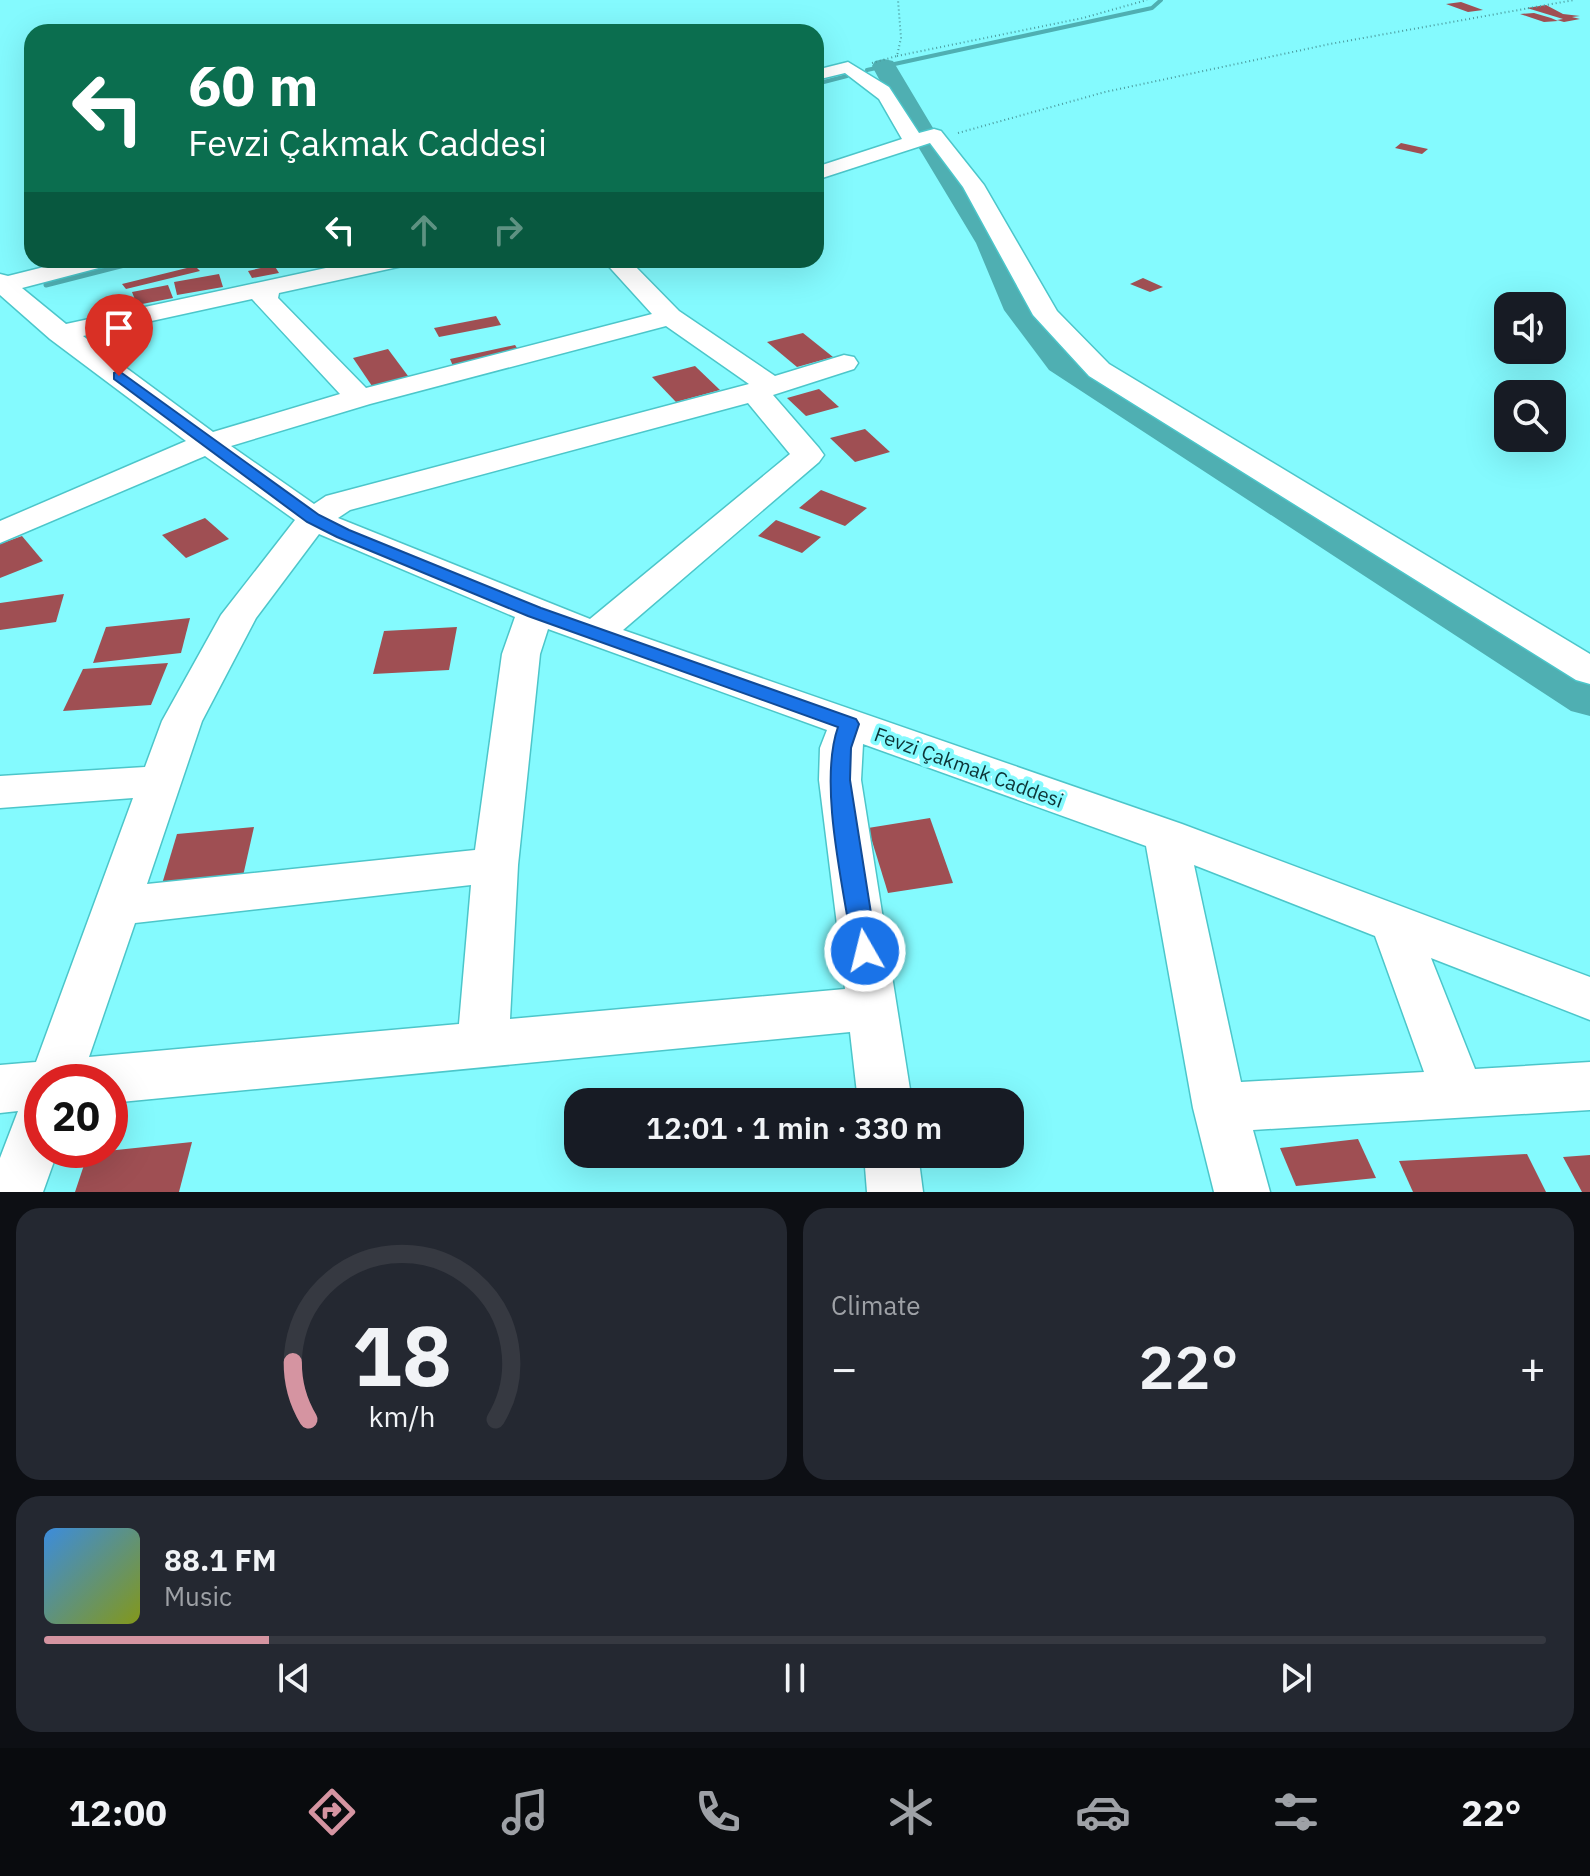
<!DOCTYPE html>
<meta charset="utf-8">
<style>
:root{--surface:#171b24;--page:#242831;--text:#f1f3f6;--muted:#9ea1a6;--line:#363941;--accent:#d594a1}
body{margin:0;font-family:"IBM Plex Sans",sans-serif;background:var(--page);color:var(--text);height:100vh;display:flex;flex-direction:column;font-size:30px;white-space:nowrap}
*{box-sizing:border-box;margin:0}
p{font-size:26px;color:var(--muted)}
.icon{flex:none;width:44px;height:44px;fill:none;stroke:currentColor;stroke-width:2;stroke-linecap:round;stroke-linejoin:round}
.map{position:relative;height:1192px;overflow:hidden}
.panel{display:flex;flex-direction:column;gap:16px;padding:16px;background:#0d0f14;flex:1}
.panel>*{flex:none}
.top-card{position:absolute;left:24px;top:24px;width:800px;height:244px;border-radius:24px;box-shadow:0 8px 32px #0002;background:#0b6e4f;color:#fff;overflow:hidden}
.buttons{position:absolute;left:1494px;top:292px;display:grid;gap:16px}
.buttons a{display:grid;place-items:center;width:72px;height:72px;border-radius:16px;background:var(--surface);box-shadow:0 8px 32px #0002;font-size:40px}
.speed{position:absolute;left:24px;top:1064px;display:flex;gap:16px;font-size:40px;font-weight:700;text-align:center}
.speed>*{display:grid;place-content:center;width:104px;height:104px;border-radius:50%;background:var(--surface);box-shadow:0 8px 32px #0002;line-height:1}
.speed .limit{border:12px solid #d22;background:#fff;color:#111}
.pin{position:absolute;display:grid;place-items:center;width:68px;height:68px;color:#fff;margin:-82px -34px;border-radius:50% 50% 50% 0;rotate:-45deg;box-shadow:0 0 8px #0007}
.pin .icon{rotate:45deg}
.me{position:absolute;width:88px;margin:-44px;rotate:352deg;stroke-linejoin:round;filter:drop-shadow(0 0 6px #0008)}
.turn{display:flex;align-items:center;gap:28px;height:168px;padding:0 32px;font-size:36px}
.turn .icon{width:104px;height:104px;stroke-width:2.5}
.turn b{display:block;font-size:56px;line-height:68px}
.lanes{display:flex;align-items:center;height:76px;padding:0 32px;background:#0003;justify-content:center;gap:40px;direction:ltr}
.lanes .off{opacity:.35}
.big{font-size:60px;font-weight:600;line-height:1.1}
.panel .card{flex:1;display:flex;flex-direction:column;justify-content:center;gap:12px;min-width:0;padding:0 28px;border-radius:24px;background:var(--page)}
.panel .dial{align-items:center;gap:0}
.dial svg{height:208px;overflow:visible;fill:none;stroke:var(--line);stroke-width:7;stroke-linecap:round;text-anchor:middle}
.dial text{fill:var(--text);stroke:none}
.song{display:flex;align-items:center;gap:24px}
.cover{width:96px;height:96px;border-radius:12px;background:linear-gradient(135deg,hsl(210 70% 55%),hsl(70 70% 35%))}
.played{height:8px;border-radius:4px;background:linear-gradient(90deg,var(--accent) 15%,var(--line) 15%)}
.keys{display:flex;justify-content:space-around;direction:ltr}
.heat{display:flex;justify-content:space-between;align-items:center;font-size:44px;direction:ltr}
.panel .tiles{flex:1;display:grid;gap:16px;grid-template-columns:1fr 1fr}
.card:last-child{grid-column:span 2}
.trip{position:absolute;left:564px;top:1088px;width:460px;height:80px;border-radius:24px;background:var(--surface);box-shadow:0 8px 32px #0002;font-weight:600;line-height:80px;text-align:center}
.tabs{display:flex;height:128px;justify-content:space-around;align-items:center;background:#090b0e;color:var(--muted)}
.tabs .icon{width:56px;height:56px}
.tabs .active{color:var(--accent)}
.tabs b{font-size:36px;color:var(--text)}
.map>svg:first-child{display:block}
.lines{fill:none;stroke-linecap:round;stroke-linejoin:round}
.stream-far1{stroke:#4fafb2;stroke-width:4}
.stream{stroke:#4fafb2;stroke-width:5}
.river{fill:#4fafb2;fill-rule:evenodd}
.building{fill:#9f4f53}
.minor-casing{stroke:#4cc6ca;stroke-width:3}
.path{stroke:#4b9b9e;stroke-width:2;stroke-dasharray:1 3;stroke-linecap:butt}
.minor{fill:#fff;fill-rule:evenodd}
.route{fill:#1a73e8;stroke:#114b97;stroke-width:2}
.labels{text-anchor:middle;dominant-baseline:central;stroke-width:8;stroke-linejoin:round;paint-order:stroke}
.street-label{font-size:20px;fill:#0d3436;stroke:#84fafe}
</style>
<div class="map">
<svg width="1590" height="1192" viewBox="0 0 1590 1192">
<rect width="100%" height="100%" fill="#84fafe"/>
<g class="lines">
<!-- stream-far1 -->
<g class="stream-far1">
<path d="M867,70L1152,8L1161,0"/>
<path d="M816,84L847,76"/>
</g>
<!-- stream -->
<path class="stream" d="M46,285L144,260"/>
<!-- river -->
<path class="river" d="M884,59L893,61L896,66L936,133L933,137L941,139L1010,243L1039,307L1077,354L1590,673V716L1571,711L1049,370L1004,310L976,243L917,145L920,141L912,139L908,133L872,66L875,61Z"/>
</g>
<!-- building -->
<g class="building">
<path d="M1461,2L1483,10L1468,12L1446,4Z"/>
<path d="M1546,5L1563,14L1580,16L1572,17L1580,19L1564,22L1557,20L1563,19L1527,8Z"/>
<path d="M1534,13L1551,18L1558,21L1544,22L1520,14Z"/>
<path d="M1401,143L1428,149L1422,154L1395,148Z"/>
<path d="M274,265L279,273L252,278L248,271Z"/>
<path d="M195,266L200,271L126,289L122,284Z"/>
<path d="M219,274L223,287L177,295L174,282Z"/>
<path d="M1143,278L1163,287L1150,292L1130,284Z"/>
<path d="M168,285L173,298L137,305L132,292Z"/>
<path d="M496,316L501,325L439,337L434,328Z"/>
<path d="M803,333L833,357L797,367L767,342Z"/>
<path d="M515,345L521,354L453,366L450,359Z"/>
<path d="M388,349L411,380L374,389L353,358Z"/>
<path d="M695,366L720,390L676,402L652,377Z"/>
<path d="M819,389L839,407L806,416L787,398Z"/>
<path d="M865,429L890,452L855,462L830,438Z"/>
<path d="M821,490L867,508L845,526L799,508Z"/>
<path d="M205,518L229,539L186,558L162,535Z"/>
<path d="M776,520L821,537L802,553L758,536Z"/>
<path d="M22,536L43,561L0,578V544Z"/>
<path d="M64,594L56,622L0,630V603Z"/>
<path d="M190,618L181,653L93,663L106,627Z"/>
<path d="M457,627L449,670L373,674L384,631Z"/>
<path d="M168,663L151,705L63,711L83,669Z"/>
<path d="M930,818L953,883L888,893L868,828Z"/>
<path d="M254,827L243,876L162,884L177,834Z"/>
<path d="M1358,1139L1376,1178L1296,1186L1280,1148Z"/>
<path d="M192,1142L179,1192H75L88,1153Z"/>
<path d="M1527,1154L1546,1192H1413L1399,1161Z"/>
<path d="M1590,1155V1192H1582L1563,1157Z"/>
</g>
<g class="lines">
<!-- minor casing -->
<g class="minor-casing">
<g id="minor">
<path d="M848,62L889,87L919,133L934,129L941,131L984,185L1057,311L1109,364L1590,654V684L1576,680L1089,376L1033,315L963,187L930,143L816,180V167L902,139L879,99L845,73L816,80V70Z"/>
<path d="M72,260H113L110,265L22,288L66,324L363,260H410L407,265L279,293L278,298L366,388L652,314L603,260H629L679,311L775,376L844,355L854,357L858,363L854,369L773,395L819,448L824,455L819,462L623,630L1182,824L1590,977V1020L1431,958L1475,1069L1590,1062V1110L1253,1130L1270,1192H1214L1193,1108L1146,846L863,744L861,780L912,1102H858L850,1032L110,1103V1082H42V1150H58L43,1192H0V1158L18,1111L0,1113V1065L36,1062L133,798L0,808V776L145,767L162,721L221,615L295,520L205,456L0,543V521L186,441L50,339L0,295V274L8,276ZM252,299L340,394L213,432L83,336ZM666,326L749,384L326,496L314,504L231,446L370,404ZM748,403L790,454L590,619L338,518L350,510ZM319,534L515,617L502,654L475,850L147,884L202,721L256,618ZM548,629L827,730L820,748L819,780L845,989L510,1019L518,865L540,654ZM1194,865L1375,936L1424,1072L1241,1082ZM471,885L459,1024L89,1057L135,923Z"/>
<path d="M864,1154H918L923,1192H867Z"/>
</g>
</g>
<!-- path -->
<g class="path">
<path d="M897,56L1083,18L1147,0"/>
<path d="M872,63L897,56L901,38L898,0"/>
<path d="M958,133L1105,92L1330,44L1574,0"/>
</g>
<!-- minor -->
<use href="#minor" class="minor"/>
</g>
<!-- route -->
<path class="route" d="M119,371L319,515L349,530L541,608L856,719L859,724L851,748L850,780L877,951L874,958L865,961L856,958L853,951C844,890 818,784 838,727L528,616L337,537L307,522L114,379V373Z"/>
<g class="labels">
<!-- street labels -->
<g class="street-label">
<text transform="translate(969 767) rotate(20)">Fevzi Çakmak Caddesi</text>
</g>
</g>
</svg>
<div class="buttons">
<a><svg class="icon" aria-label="sound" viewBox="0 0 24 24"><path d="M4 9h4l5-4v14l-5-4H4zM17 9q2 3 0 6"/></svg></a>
<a><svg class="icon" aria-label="search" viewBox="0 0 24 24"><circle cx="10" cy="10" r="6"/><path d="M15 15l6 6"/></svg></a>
</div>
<div class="speed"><div class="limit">20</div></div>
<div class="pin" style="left:119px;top:376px;background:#d93025"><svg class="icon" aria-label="arrive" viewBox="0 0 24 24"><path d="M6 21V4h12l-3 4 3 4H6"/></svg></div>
<svg class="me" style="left:865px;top:951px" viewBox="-20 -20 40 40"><circle r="17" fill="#1a73e8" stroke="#fff" stroke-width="3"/><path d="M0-11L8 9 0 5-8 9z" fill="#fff"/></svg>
<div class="trip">12:01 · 1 min · 330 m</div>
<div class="top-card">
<div class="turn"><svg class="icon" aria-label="left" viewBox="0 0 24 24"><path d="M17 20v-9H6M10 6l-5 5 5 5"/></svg><div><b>60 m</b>Fevzi Çakmak Caddesi</div></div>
<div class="lanes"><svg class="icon" aria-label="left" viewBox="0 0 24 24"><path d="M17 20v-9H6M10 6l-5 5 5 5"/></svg><svg class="icon off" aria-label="ahead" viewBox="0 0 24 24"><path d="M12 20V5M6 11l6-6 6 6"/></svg><svg class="icon off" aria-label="right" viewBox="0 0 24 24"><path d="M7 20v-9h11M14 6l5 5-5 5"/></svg></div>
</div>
</div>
<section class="panel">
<div class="tiles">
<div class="card dial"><svg viewBox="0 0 100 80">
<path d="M14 69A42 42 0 1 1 86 69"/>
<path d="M14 69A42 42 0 0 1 8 47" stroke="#d594a1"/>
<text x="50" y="56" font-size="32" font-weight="700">18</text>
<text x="50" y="72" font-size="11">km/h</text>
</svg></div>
<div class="card"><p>Climate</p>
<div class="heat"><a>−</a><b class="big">22°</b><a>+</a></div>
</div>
<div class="card">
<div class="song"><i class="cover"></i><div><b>88.1 FM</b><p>Music</p></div></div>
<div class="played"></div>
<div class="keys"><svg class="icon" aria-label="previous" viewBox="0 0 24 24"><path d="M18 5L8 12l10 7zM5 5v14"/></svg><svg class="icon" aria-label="pause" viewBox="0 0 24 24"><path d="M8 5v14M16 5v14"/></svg><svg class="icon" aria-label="next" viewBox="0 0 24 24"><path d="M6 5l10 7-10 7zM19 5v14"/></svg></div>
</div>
</div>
</section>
<nav class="tabs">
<b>12:00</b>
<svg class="icon active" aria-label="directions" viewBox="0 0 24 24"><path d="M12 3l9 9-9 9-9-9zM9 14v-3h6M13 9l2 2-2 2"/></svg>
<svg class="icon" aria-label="music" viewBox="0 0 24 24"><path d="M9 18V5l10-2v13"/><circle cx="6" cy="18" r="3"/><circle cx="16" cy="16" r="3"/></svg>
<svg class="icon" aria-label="phone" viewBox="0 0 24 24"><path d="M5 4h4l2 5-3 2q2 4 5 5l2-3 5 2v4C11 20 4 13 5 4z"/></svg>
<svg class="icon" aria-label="climate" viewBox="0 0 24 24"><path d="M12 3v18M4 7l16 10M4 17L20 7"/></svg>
<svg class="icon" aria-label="car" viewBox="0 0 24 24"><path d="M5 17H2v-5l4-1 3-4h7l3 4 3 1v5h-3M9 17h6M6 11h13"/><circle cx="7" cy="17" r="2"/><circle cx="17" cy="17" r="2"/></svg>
<svg class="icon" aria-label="filters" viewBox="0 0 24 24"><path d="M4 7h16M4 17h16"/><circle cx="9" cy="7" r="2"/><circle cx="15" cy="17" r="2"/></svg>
<b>22°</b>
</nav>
